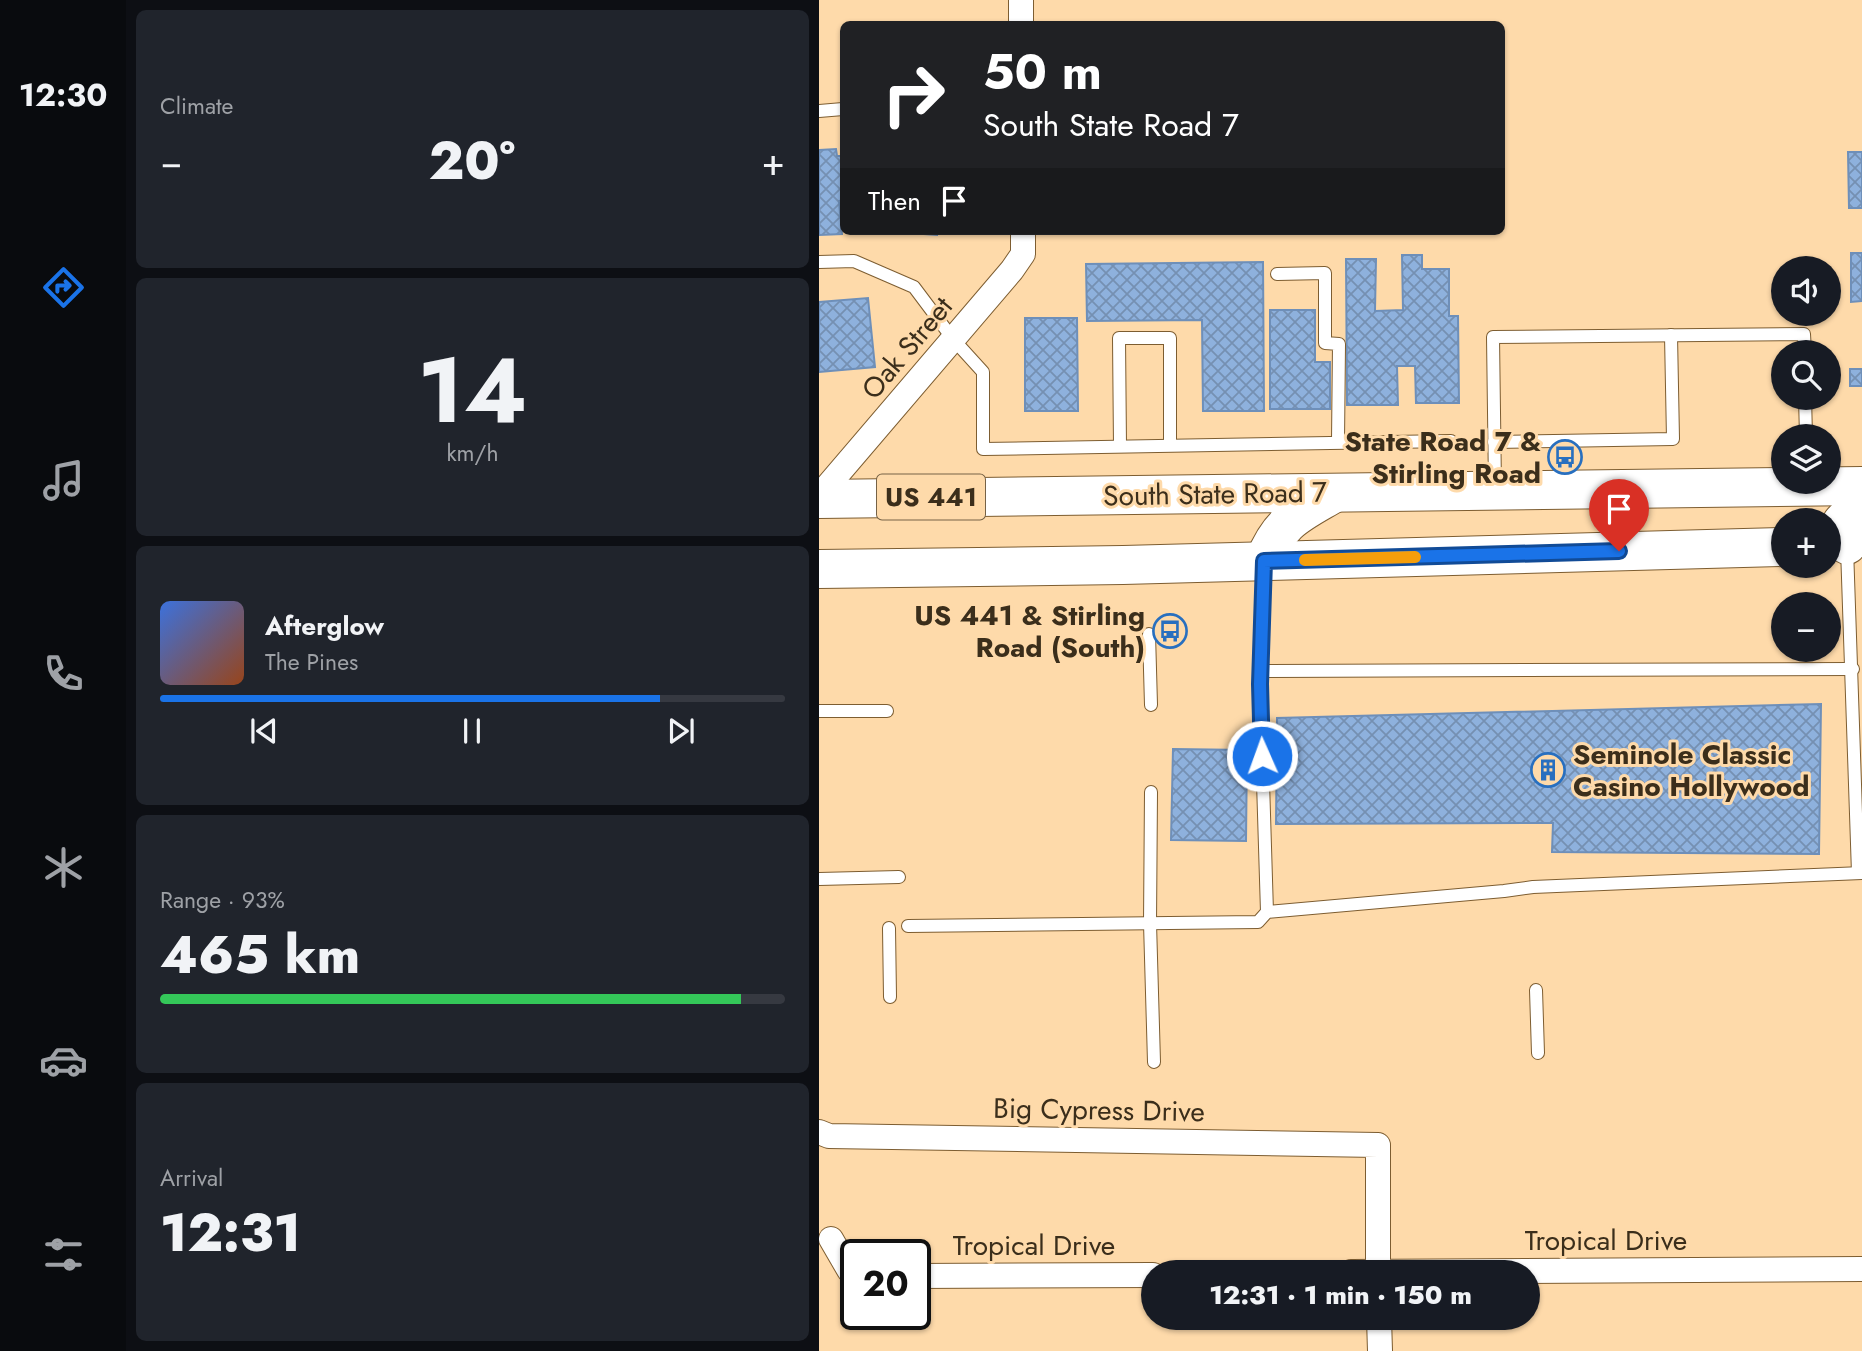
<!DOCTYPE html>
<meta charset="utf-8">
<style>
:root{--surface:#171b24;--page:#20242c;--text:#f1f3f6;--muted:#9ea1a6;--line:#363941;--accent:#1a73e8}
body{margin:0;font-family:Jost,sans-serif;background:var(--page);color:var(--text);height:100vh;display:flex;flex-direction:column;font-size:26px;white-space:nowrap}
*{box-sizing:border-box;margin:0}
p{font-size:23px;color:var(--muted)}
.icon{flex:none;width:38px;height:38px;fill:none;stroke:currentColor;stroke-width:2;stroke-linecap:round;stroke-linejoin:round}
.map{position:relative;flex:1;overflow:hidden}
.panel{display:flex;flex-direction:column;gap:10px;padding:10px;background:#0d0f14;width:693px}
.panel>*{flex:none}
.top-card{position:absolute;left:21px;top:21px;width:665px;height:214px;border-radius:10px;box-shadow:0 2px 5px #0004;background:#202124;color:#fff;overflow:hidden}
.tools{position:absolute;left:952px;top:256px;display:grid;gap:14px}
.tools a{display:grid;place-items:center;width:70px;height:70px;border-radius:50%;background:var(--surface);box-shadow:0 2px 5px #0004;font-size:35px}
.speed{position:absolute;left:21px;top:1239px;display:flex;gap:14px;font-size:35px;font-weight:700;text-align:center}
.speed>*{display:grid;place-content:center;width:91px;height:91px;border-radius:50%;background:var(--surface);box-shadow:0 2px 5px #0004;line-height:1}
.speed .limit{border:4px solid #111;border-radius:10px;background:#fff;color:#111}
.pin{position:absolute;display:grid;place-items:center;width:60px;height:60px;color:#fff;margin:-72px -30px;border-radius:50% 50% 50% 0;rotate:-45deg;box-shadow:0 0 7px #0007}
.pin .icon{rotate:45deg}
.me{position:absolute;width:77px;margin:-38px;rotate:358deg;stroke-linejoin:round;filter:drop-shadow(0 0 5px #0008)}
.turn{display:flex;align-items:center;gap:24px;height:147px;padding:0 28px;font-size:32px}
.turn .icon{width:91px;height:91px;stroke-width:2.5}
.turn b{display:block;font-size:49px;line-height:60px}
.then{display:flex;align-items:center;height:66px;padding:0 28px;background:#0003;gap:14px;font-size:26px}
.big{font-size:52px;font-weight:800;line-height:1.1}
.panel .widget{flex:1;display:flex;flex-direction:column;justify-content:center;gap:10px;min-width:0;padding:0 24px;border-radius:10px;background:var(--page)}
.panel .dial{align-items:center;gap:0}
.dial b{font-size:91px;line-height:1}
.song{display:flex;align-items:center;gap:21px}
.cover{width:84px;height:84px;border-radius:10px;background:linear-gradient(135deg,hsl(220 70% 55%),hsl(20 70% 35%))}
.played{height:7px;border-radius:4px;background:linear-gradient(90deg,var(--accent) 80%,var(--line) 80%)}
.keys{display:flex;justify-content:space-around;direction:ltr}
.heat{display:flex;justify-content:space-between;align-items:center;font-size:38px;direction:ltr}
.charge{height:10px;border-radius:5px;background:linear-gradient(90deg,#34c759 93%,var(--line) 0)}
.trip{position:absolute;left:322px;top:1260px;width:399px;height:70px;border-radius:35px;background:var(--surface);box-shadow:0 2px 5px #0004;font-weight:800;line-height:70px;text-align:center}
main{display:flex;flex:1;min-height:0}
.tab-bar{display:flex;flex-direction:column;width:126px;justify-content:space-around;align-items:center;background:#090b0e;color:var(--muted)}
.tab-bar .icon{width:49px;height:49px}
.tab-bar .active{color:var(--accent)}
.tab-bar b{font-size:32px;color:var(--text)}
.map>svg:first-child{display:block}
.building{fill:url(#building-cross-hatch);stroke:#6e8fb9;stroke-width:2}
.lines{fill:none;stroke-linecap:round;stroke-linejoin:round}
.lane-casing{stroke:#7d5d31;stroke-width:14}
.street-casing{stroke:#7d5d31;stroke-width:26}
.primary-casing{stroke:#7d5d31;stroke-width:40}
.lane{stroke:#fff;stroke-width:12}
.street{stroke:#fff;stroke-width:24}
.primary{stroke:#fff;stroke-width:38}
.route-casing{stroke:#114b97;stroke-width:18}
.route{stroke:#1a73e8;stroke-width:12}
.slow{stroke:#f59e0b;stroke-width:12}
.labels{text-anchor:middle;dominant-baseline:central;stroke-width:6;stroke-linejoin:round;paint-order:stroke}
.shield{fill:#fedaaa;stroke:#766246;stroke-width:2}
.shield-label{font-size:26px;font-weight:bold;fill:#3b2e1b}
.street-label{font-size:28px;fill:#3b2e1b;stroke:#fedaaa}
.poi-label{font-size:28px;font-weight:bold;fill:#3b2e1b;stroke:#fedaaa;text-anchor:end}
</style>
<main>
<nav class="tab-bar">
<b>12:30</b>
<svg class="icon active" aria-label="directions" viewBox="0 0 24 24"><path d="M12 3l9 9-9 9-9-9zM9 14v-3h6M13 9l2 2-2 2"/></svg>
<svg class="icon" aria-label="music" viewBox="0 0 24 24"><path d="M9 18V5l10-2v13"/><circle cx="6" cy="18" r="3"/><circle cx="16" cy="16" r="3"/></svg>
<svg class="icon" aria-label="phone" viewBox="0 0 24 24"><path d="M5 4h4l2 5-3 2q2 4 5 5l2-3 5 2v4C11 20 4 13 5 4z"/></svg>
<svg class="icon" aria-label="climate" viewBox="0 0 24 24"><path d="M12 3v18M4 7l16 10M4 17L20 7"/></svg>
<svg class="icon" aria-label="car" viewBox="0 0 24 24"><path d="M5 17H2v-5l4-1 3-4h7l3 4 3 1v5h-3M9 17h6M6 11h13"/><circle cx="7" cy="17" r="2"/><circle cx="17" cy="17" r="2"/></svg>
<svg class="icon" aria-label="filters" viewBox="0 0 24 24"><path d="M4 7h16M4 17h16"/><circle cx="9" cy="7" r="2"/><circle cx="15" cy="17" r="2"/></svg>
</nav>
<section class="panel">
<div class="widget"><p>Climate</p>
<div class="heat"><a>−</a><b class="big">20°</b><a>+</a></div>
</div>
<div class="widget dial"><b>14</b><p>km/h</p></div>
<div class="widget">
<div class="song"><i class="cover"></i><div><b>Afterglow</b><p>The Pines</p></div></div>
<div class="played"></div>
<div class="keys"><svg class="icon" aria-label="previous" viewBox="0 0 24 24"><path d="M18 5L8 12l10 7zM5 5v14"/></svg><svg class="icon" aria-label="pause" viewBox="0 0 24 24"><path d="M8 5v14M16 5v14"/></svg><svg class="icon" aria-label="next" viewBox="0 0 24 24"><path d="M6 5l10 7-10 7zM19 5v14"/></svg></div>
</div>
<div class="widget"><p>Range · 93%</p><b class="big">465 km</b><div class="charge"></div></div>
<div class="widget"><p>Arrival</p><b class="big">12:31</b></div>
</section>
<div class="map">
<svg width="1043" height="1351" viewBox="0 0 1043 1351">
<defs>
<pattern id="building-cross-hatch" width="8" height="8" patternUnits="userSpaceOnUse" patternTransform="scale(1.75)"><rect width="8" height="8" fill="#8eb1dd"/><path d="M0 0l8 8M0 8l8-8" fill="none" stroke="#7590b2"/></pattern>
</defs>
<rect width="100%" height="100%" fill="#fedaaa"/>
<!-- building -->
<g class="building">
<path d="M17,149L18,156H24V200L20,201L23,234L0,235V150Z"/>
<path d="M1029,152H1043V208H1030Z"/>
<path d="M61,231H118V235Z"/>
<path d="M1032,253H1043V301L1032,302Z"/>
<path d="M583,255H603V269H630V316H639L640,403H597L596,366H578L579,405H528L527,259H557L556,311L584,310Z"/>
<path d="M444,262L445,411H384L383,320L268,321L267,264Z"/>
<path d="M49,298L56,367L0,372V302Z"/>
<path d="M451,310H496V362H511V409H451Z"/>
<path d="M206,318H258L259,411H206Z"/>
<rect x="1031" y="369" width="12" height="17"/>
<path d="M1002,704L1000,854L733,852L734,823L457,824L458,718Z"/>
<path d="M354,749L428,750L427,841L352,840Z"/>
</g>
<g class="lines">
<!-- lane casing -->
<g class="lane-casing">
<g id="lane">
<path d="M0,111L24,109"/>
<path d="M0,262L35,261L95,287L134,339L164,372V449L632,441"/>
<path d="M458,274L506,273V343L520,344L519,441"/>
<path d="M986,397L987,436"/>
<path d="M675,442L854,439L852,335"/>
<path d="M301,446L300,338H351V445"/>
<path d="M676,487L674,337L985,334L986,352"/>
<path d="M1028,548L1039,873"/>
<path d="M445,565L441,684L448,912"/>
<path d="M330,634L332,705"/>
<path d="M442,671L1034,669"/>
<path d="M0,711H68"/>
<path d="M332,792L331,923L335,1062"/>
<path d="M0,879L80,877"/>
<path d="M89,926L439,922L448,912L685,891L714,887L1043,873"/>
<path d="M70,928L71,997"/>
<path d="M717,990L719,1053"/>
</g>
</g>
<!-- street casing -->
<g class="street-casing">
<g id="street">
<path d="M202,0V24"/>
<path d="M0,496L193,270L204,254V231"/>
<path d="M0,1132L10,1136L559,1145V1272"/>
<path d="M12,1239L30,1270L37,1272"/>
<path d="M532,1272L1043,1269"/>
<path d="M96,1276L334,1275"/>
<path d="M560,1318L561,1351"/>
</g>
</g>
<!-- primary casing -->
<g class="primary-casing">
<g id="primary">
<path d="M0,499L1043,486"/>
<path d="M1028,545L1023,522L1043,501"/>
<path d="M445,561C461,521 478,515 514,494"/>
<path d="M0,569L304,565L964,547"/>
</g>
</g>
<!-- lane -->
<use href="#lane" class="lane"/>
<!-- street -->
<use href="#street" class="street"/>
<!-- primary -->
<use href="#primary" class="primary"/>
</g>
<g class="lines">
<!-- route casing -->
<g class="route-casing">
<path id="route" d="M443,756L441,684L445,561L800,551"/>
</g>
<!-- route -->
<use href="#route" class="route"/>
<!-- slow -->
<path class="slow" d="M486,560L596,557"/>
</g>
<!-- icons -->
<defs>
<g id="bus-ring" transform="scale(1.75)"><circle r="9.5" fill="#fedaaa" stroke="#286fbf" stroke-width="1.5"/><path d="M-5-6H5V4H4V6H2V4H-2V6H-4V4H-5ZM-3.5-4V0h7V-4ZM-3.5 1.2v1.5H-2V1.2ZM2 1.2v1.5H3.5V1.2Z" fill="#286fbf"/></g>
<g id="building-ring" transform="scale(1.75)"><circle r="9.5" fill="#fedaaa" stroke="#286fbf" stroke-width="1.5"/><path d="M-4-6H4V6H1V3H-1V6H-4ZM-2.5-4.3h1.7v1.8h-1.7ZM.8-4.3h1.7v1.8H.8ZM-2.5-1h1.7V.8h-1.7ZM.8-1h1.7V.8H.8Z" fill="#286fbf"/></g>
</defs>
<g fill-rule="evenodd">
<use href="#bus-ring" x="746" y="457"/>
<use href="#bus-ring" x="351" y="631"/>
<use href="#building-ring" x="729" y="770"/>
</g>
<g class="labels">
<!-- shield labels -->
<rect class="shield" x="58" y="474.5" width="108" height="45" rx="5"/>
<g class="shield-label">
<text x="112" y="497">US 441</text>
</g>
<!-- street labels -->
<g class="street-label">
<text transform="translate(88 348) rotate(-50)">Oak Street</text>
<text transform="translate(396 494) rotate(-1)">South State Road 7</text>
<text transform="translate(280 1110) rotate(1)">Big Cypress Drive</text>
<text x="787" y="1240">Tropical Drive</text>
<text x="215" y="1245">Tropical Drive</text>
</g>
<!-- poi labels -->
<g class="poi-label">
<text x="722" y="441">State Road 7 &amp;<tspan x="722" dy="32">Stirling Road</tspan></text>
<text x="326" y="615">US 441 &amp; Stirling<tspan x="326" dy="32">Road (South)</tspan></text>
<text x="754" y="754" text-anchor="start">Seminole Classic<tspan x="754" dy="32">Casino Hollywood</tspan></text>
</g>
</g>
</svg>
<div class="tools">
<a><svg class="icon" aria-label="sound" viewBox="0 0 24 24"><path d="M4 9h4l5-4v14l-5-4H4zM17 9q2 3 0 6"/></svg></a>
<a><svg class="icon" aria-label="search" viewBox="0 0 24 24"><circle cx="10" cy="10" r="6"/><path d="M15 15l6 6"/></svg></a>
<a><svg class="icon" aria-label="layers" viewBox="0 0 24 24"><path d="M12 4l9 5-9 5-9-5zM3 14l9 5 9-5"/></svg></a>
<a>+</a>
<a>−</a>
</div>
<div class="speed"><div class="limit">20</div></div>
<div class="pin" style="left:800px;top:551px;background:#d93025"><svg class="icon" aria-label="arrive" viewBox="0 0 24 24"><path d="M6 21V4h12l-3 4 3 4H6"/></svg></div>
<svg class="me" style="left:443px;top:756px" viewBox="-20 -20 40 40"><circle r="17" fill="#1a73e8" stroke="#fff" stroke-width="3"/><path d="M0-11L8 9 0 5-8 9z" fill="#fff"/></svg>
<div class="trip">12:31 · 1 min · 150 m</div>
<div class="top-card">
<div class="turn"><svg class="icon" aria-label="right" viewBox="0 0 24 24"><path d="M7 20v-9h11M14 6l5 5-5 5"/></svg><div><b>50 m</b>South State Road 7</div></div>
<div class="then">Then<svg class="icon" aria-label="arrive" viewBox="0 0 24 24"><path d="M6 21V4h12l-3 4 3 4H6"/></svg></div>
</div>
</div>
</main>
